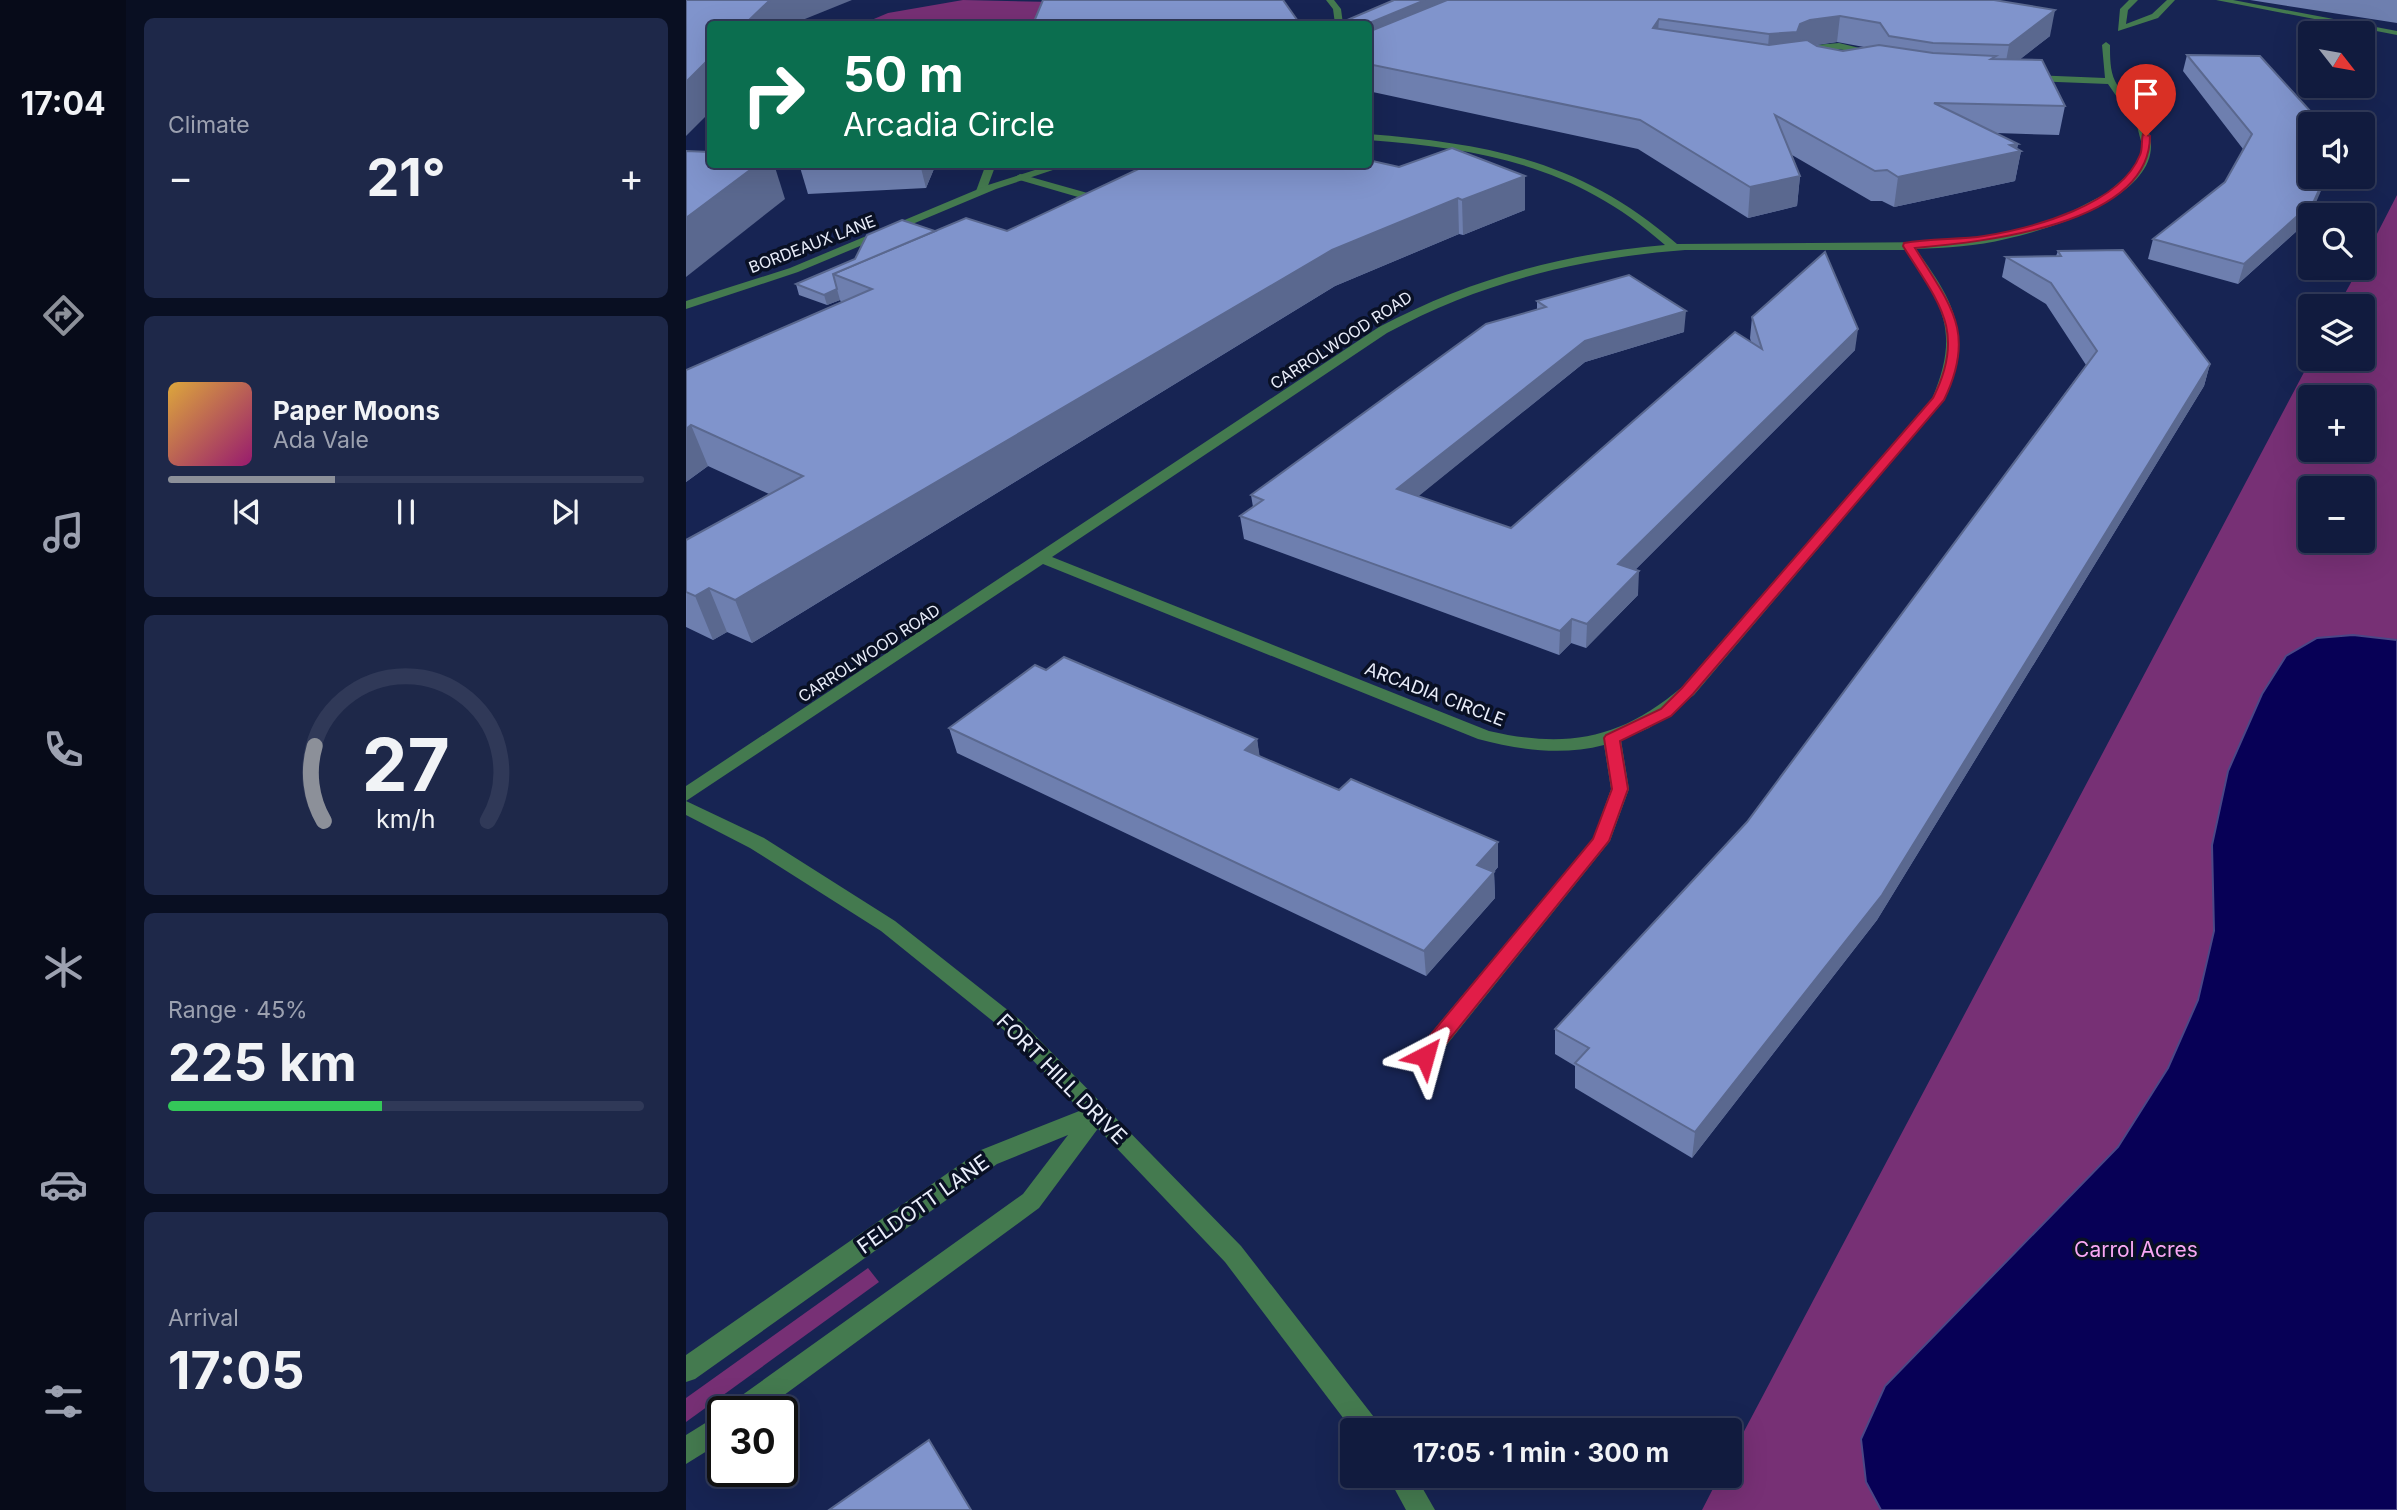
<!DOCTYPE html>
<meta charset="utf-8">
<style>
:root{--surface:#111b3e;--page:#1e2849;--text:#f1f3f6;--muted:#9ca1b0;--line:#303958;--accent:#8c9099}
body{margin:0;font-family:Inter,sans-serif;background:var(--page);color:var(--text);height:100vh;display:flex;flex-direction:column;font-size:26px;white-space:nowrap}
*{box-sizing:border-box;margin:0}
p{font-size:23px;color:var(--muted)}
.icon{flex:none;width:38px;height:38px;fill:none;stroke:currentColor;stroke-width:2;stroke-linecap:round;stroke-linejoin:round}
.map{position:relative;flex:1;overflow:hidden}
.side{display:flex;flex-direction:column;gap:18px;padding:18px;background:#090f22;width:560px}
.side>*{flex:none}
.guide{position:absolute;left:21px;top:21px;width:665px;height:147px;border-radius:7px;box-shadow:0 7px 28px #0002,0 0 0 2px var(--line);background:#0b6e4f;color:#fff;overflow:hidden}
.needle{width:46px;rotate:121deg}
.buttons{position:absolute;left:1612px;top:21px;display:grid;gap:14px}
.buttons a{display:grid;place-items:center;width:77px;height:77px;border-radius:7px;background:var(--surface);box-shadow:0 7px 28px #0002,0 0 0 2px var(--line);font-size:35px}
.speed{position:absolute;left:21px;top:1396px;display:flex;gap:14px;font-size:35px;font-weight:700;text-align:center}
.speed>*{display:grid;place-content:center;width:91px;height:91px;border-radius:50%;background:var(--surface);box-shadow:0 7px 28px #0002,0 0 0 2px var(--line);line-height:1}
.speed .limit{border:4px solid #111;border-radius:10px;background:#fff;color:#111}
.pin{position:absolute;display:grid;place-items:center;width:60px;height:60px;color:#fff;margin:-72px -30px;border-radius:50% 50% 50% 0;rotate:-45deg;box-shadow:0 0 7px #0007}
.pin .icon{rotate:45deg}
.me{position:absolute;width:77px;margin:-38px;rotate:39deg;stroke-linejoin:round;filter:drop-shadow(0 0 5px #0008)}
.turn{display:flex;align-items:center;gap:24px;height:147px;padding:0 21px;font-size:32px}
.turn .icon{width:91px;height:91px;stroke-width:2.5}
.turn b{display:block;font-size:49px;line-height:60px}
.big{font-size:52px;font-weight:700;line-height:1.1}
.side .tile{flex:1;display:flex;flex-direction:column;justify-content:center;gap:10px;min-width:0;padding:0 24px;border-radius:10px;background:var(--page)}
.side .dial{align-items:center;gap:0}
.dial svg{height:182px;overflow:visible;fill:none;stroke:var(--line);stroke-width:7;stroke-linecap:round;text-anchor:middle}
.dial text{fill:var(--text);stroke:none}
.song{display:flex;align-items:center;gap:21px}
.cover{width:84px;height:84px;border-radius:10px;background:linear-gradient(135deg,hsl(40 70% 55%),hsl(320 70% 35%))}
.played{height:7px;border-radius:4px;background:linear-gradient(90deg,var(--accent) 35%,var(--line) 35%)}
.keys{display:flex;justify-content:space-around;direction:ltr}
.heat{display:flex;justify-content:space-between;align-items:center;font-size:38px;direction:ltr}
.charge{height:10px;border-radius:5px;background:linear-gradient(90deg,#34c759 45%,var(--line) 0)}
.trip{position:absolute;left:654px;top:1418px;width:402px;height:70px;border-radius:7px;background:var(--surface);box-shadow:0 7px 28px #0002,0 0 0 2px var(--line);font-weight:700;line-height:70px;text-align:center}
main{display:flex;flex:1;min-height:0}
.tabs{display:flex;flex-direction:column;width:126px;justify-content:space-around;align-items:center;background:#070b19;color:var(--muted)}
.tabs .icon{width:49px;height:49px}
.tabs .selected{color:var(--accent)}
.tabs b{font-size:32px;color:var(--text)}
.map>svg:first-child{display:block}
.green{fill:#773075;fill-rule:evenodd}
.water{fill:#070056;stroke:#4b4787;stroke-width:2}
.lines{fill:none;stroke-linecap:round;stroke-linejoin:round}
.service{fill:#447a4f;fill-rule:evenodd}
.minor{fill:#447a4f;fill-rule:evenodd}
.tertiary{fill:#447a4f;fill-rule:evenodd}
.wall{fill:#6e7faf;fill-rule:evenodd}
.shaded-wall{fill:#5a688f}
.building{fill:#8094cc;stroke:#5a688f;stroke-width:2}
.route{fill:#e11d48;stroke:#92132f;stroke-width:2}
.labels{text-anchor:middle;dominant-baseline:central;stroke-width:7;stroke-linejoin:round;paint-order:stroke}
.far-street-label{font-size:16px;fill:#e9edfa;stroke:#091024}
.street-label{font-size:18px;fill:#e9edfa;stroke:#091024}
.near-street-label{font-size:21px;fill:#e9edfa;stroke:#091024}
.near-park-label{font-size:21px;fill:#f9a7f4;stroke:#091024}
</style>
<main>
<nav class="tabs">
<b>17:04</b>
<svg class="icon selected" aria-label="directions" viewBox="0 0 24 24"><path d="M12 3l9 9-9 9-9-9zM9 14v-3h6M13 9l2 2-2 2"/></svg>
<svg class="icon" aria-label="music" viewBox="0 0 24 24"><path d="M9 18V5l10-2v13"/><circle cx="6" cy="18" r="3"/><circle cx="16" cy="16" r="3"/></svg>
<svg class="icon" aria-label="phone" viewBox="0 0 24 24"><path d="M5 4h4l2 5-3 2q2 4 5 5l2-3 5 2v4C11 20 4 13 5 4z"/></svg>
<svg class="icon" aria-label="climate" viewBox="0 0 24 24"><path d="M12 3v18M4 7l16 10M4 17L20 7"/></svg>
<svg class="icon" aria-label="car" viewBox="0 0 24 24"><path d="M5 17H2v-5l4-1 3-4h7l3 4 3 1v5h-3M9 17h6M6 11h13"/><circle cx="7" cy="17" r="2"/><circle cx="17" cy="17" r="2"/></svg>
<svg class="icon" aria-label="filters" viewBox="0 0 24 24"><path d="M4 7h16M4 17h16"/><circle cx="9" cy="7" r="2"/><circle cx="15" cy="17" r="2"/></svg>
</nav>
<section class="side">
<div class="tile"><p>Climate</p>
<div class="heat"><a>−</a><b class="big">21°</b><a>+</a></div>
</div>
<div class="tile">
<div class="song"><i class="cover"></i><div><b>Paper Moons</b><p>Ada Vale</p></div></div>
<div class="played"></div>
<div class="keys"><svg class="icon" aria-label="previous" viewBox="0 0 24 24"><path d="M18 5L8 12l10 7zM5 5v14"/></svg><svg class="icon" aria-label="pause" viewBox="0 0 24 24"><path d="M8 5v14M16 5v14"/></svg><svg class="icon" aria-label="next" viewBox="0 0 24 24"><path d="M6 5l10 7-10 7zM19 5v14"/></svg></div>
</div>
<div class="tile dial"><svg viewBox="0 0 100 80">
<path d="M14 69A42 42 0 1 1 86 69"/>
<path d="M14 69A42 42 0 0 1 10 36" stroke="#8c9099"/>
<text x="50" y="56" font-size="32" font-weight="700">27</text>
<text x="50" y="72" font-size="11">km/h</text>
</svg></div>
<div class="tile"><p>Range · 45%</p><b class="big">225 km</b><div class="charge"></div></div>
<div class="tile"><p>Arrival</p><b class="big">17:05</b></div>
</section>
<div class="map">
<svg width="1711" height="1510" viewBox="0 0 1711 1510">
<rect width="100%" height="100%" fill="#172453"/>
<!-- green -->
<g class="green">
<path d="M277,0L369,2L389,24H176L202,13Z"/>
<path d="M1711,195V1510H1016L1034,1475H1045V1456L1625,359H1676V306H1652L1673,268H1676L1677,261ZM1624,397H1676V450H1624ZM1624,488H1676V541H1624Z"/>
<path d="M182,1268L193,1282L0,1422V1398Z"/>
</g>
<!-- water -->
<path class="water" d="M1667,635L1711,640V1510H1195L1180,1482L1175,1439L1199,1386L1432,1147L1482,1068L1512,1000L1528,931L1526,845L1542,771L1576,694L1600,656L1631,638Z"/>
<g class="lines">
<!-- service -->
<g class="service">
<path d="M1530,0H1547L1711,31V35Z"/>
<path d="M300,164H310L300,191L295,194L290,191Z"/>
<path d="M334,174L405,194L406,196L388,206H380V202L392,197L330,179L329,177Z"/>
</g>
<!-- minor -->
<g class="minor">
<path d="M640,0H648L655,9L657,24H649L647,9Z"/>
<path d="M1443,0H1452L1442,10L1440,24L1466,14L1481,0H1489L1472,18L1432,31L1434,9Z"/>
<path d="M1420,42L1424,45C1424,57 1424,71 1429,81C1440,103 1466,120 1465,146C1465,199 1361,230 1320,239C1291,246 1260,248 1230,249C1270,305 1286,333 1258,400L1008,695L963,728L935,740L943,789L924,841L747,1062L739,1065L731,1062L728,1056L731,1050L907,839L925,789L918,745C876,756 834,750 792,739L357,564L0,801V786L693,327C782,280 878,253 979,245C890,166 798,149 682,140V134C805,144 896,161 991,244L1256,242L1317,234L1371,219L1421,193L1446,171L1454,156L1456,145L1451,126L1422,84L1344,81L1340,78L1344,75L1419,78L1416,45ZM999,250H1219C1258,305 1274,333 1246,399L996,687C935,739 881,749 803,731L366,557L701,333C795,282 893,258 999,250Z"/>
<path d="M1153,43L1190,52L1197,62C1176,82 1132,79 1111,59L1112,53L1129,45ZM1153,49L1184,56L1188,61C1168,75 1138,72 1119,58L1131,50Z"/>
<path d="M368,164H385L310,189L112,272L0,309V301L104,268L302,185Z"/>
<path d="M411,1104L419,1107L422,1113L419,1119L353,1208L75,1412H41L45,1403L337,1194L382,1135L311,1164L9,1379L0,1382V1355L295,1150Z"/>
<path d="M37,1412V1441L0,1464V1435Z"/>
</g>
<!-- tertiary -->
<g class="tertiary">
<path d="M0,801L78,838L209,921L333,1019L555,1246L691,1421L695,1430L667,1431L539,1262L319,1031L195,931L64,848L0,815Z"/>
<path d="M701,1475H729L749,1510H720Z"/>
</g>
</g>
<!-- wall -->
<g class="wall">
<path d="M1308,0L1364,36L1334,59L1379,106L1373,135L1310,133L1332,144L1331,149L1335,151L1329,181L1208,207L1196,201H1185L1106,155L1114,176L1111,206L1062,218L952,149L682,91V24ZM1151,42L1178,47L1157,51L1130,45Z"/>
<path d="M1564,0H1711V23Z"/>
<path d="M1501,55L1574,56L1622,221L1552,284L1462,259L1467,239L1539,182L1557,149L1497,71Z"/>
<path d="M113,164H250L240,188L122,194Z"/>
<path d="M682,164L839,210L777,235L773,234L649,286L66,643L41,632L27,640L0,627V540L83,494L22,466L0,482V370L155,302L154,300L141,305L113,295L110,284L249,231H321Z"/>
<path d="M1372,251L1524,364L1518,386L1191,920L1006,1158L889,1088V1066L869,1054V1029L1061,822L1400,365L1360,304L1316,277L1320,257L1370,256Z"/>
<path d="M851,301L998,332L899,362L732,496L825,528L1065,342L1064,338L1066,317L1169,350L949,570L952,595L900,648L885,643L873,655L558,539L554,516L567,507L565,495L851,310Z"/>
<path d="M360,670L571,739L573,756L812,867L808,872L809,898L740,976L271,753L263,728Z"/>
</g>
<!-- shaded-wall -->
<g class="shaded-wall">
<path d="M84,0H166L109,23L108,24H59Z"/>
<path d="M739,0H798L682,51V24H681Z"/>
<path d="M1369,10L1364,36L1318,72L1323,45Z"/>
<path d="M1154,16L1151,42L1121,46L1081,60L1083,34L1124,20Z"/>
<path d="M973,19L971,45L967,28Z"/>
<path d="M24,58V112L0,136V82Z"/>
<path d="M1332,144L1330,152L1335,151L1329,181L1208,207L1212,177Z"/>
<path d="M72,164H88L99,199L0,277V218Z"/>
<path d="M234,164H250L240,188Z"/>
<path d="M839,176V210L777,235L776,200Z"/>
<path d="M1114,176L1111,206L1062,218L1064,187Z"/>
<path d="M1639,177H1641L1622,221L1552,284L1558,264Z"/>
<path d="M772,198L773,234L649,286L66,643L49,600L646,250Z"/>
<path d="M151,289L154,300L141,305L138,295Z"/>
<path d="M1000,311L998,332L899,362L713,512L711,489L899,341Z"/>
<path d="M1172,329L1169,350L931,588L932,564Z"/>
<path d="M1524,364L1518,386L1191,920L1006,1158L1009,1132Z"/>
<path d="M5,425L22,466L0,482V429Z"/>
<path d="M953,571L952,595L900,648L901,624Z"/>
<path d="M23,588L41,632L27,640L9,596Z"/>
<path d="M886,619L885,643L873,655L874,631Z"/>
<path d="M571,739L575,764L559,750Z"/>
<path d="M812,842V867L792,890L791,865Z"/>
<path d="M808,872L809,898L740,976L738,951Z"/>
</g>
<!-- building -->
<g class="building">
<path d="M0,0H84L59,24H24V58L0,82Z"/>
<path d="M357,0H597L614,24H347Z"/>
<path d="M708,0H739L681,24H652Z"/>
<path d="M761,0H1308L1369,10L1323,45L1247,43L1203,36L1194,23L1154,16L1124,20L1114,24L1111,32L1083,34L973,19L967,28L1083,45L1121,40L1131,46L1157,51L1193,45L1247,53L1310,56L1305,59L1356,60L1379,106L1248,103L1332,144L1324,145L1335,151L1212,177L1201,170L1189,171L1089,115L1114,176L1064,187L954,120L682,64V32Z"/>
<path d="M1501,55L1574,56L1636,124H1624V177H1639L1628,201L1558,264L1467,239L1539,182L1566,134Z"/>
<path d="M766,148L839,176L776,200L772,198L646,250L49,600L23,588L9,596L0,592V540L117,476L5,425L0,429V370L186,289L147,274L280,218L321,231L463,164H682V160L713,167Z"/>
<path d="M0,151L24,152V164H72L0,218Z"/>
<path d="M216,220L249,231L147,274L151,289L138,295L110,284L169,259L181,235Z"/>
<path d="M1437,250L1524,364L1196,895L1009,1132L889,1063L903,1048L869,1029L1061,822L1411,351L1365,283L1320,257L1375,256L1372,251Z"/>
<path d="M1139,252L1172,329L932,564L953,571L901,624L886,619L874,631L554,516L577,500L565,495L800,324L860,307L851,301L943,275L1000,311L899,341L711,489L825,528L1049,332L1076,349L1066,317Z"/>
<path d="M378,657L571,739L559,750L653,790L665,779L812,842L791,865L808,872L738,951L263,728L349,665L360,670Z"/>
<path d="M243,1440L285,1510H143Z"/>
</g>
<!-- route -->
<path class="route" d="M1457,134L1464,136C1464,226 1295,242 1229,248C1264,305 1291,332 1258,400L1007,694L985,716L934,741L942,789L923,841L746,1061L739,1064L732,1061L729,1056L732,1050L907,839L926,789L918,738L920,735L975,709L996,688L1247,398C1281,331 1252,302 1217,246L1218,243C1245,238 1272,240 1298,236C1347,228 1434,205 1454,155C1457,149 1455,140 1457,134Z"/>
<g class="labels">
<!-- far-street labels -->
<g class="far-street-label">
<text transform="translate(126 244) rotate(-21)">BORDEAUX LANE</text>
<text transform="translate(655 340) rotate(-33)">CARROLWOOD ROAD</text>
<text transform="translate(183 653) rotate(-33)">CARROLWOOD ROAD</text>
</g>
<!-- street labels -->
<g class="street-label">
<text transform="translate(749 694) rotate(21)">ARCADIA CIRCLE</text>
</g>
<!-- near-street labels -->
<g class="near-street-label">
<text transform="translate(376 1079) rotate(45)">FORT HILL DRIVE</text>
<text transform="translate(237 1204) rotate(-35)">FELDOTT LANE</text>
</g>
<!-- near-park labels -->
<g class="near-park-label">
<text x="1450" y="1249">Carrol Acres</text>
</g>
</g>
</svg>
<div class="buttons">
<a><svg class="needle" viewBox="-14 -14 28 28"><path d="M0-13l5 13h-10z" fill="#e53935"/><path d="M0 13l5-13h-10z" fill="#9ca1b0"/></svg></a>
<a><svg class="icon" aria-label="sound" viewBox="0 0 24 24"><path d="M4 9h4l5-4v14l-5-4H4zM17 9q2 3 0 6"/></svg></a>
<a><svg class="icon" aria-label="search" viewBox="0 0 24 24"><circle cx="10" cy="10" r="6"/><path d="M15 15l6 6"/></svg></a>
<a><svg class="icon" aria-label="layers" viewBox="0 0 24 24"><path d="M12 4l9 5-9 5-9-5zM3 14l9 5 9-5"/></svg></a>
<a>+</a>
<a>−</a>
</div>
<div class="speed"><div class="limit">30</div></div>
<div class="pin" style="left:1460px;top:136px;background:#d93025"><svg class="icon" aria-label="arrive" viewBox="0 0 24 24"><path d="M6 21V4h12l-3 4 3 4H6"/></svg></div>
<svg class="me" style="left:739px;top:1056px" viewBox="-20 -20 40 40"><path d="M0-17L14 15 0 8-14 15z" fill="#e11d48" stroke="#fff" stroke-width="4"/></svg>
<div class="trip">17:05 · 1 min · 300 m</div>
<div class="guide">
<div class="turn"><svg class="icon" aria-label="right" viewBox="0 0 24 24"><path d="M7 20v-9h11M14 6l5 5-5 5"/></svg><div><b>50 m</b>Arcadia Circle</div></div>
</div>
</div>
</main>
